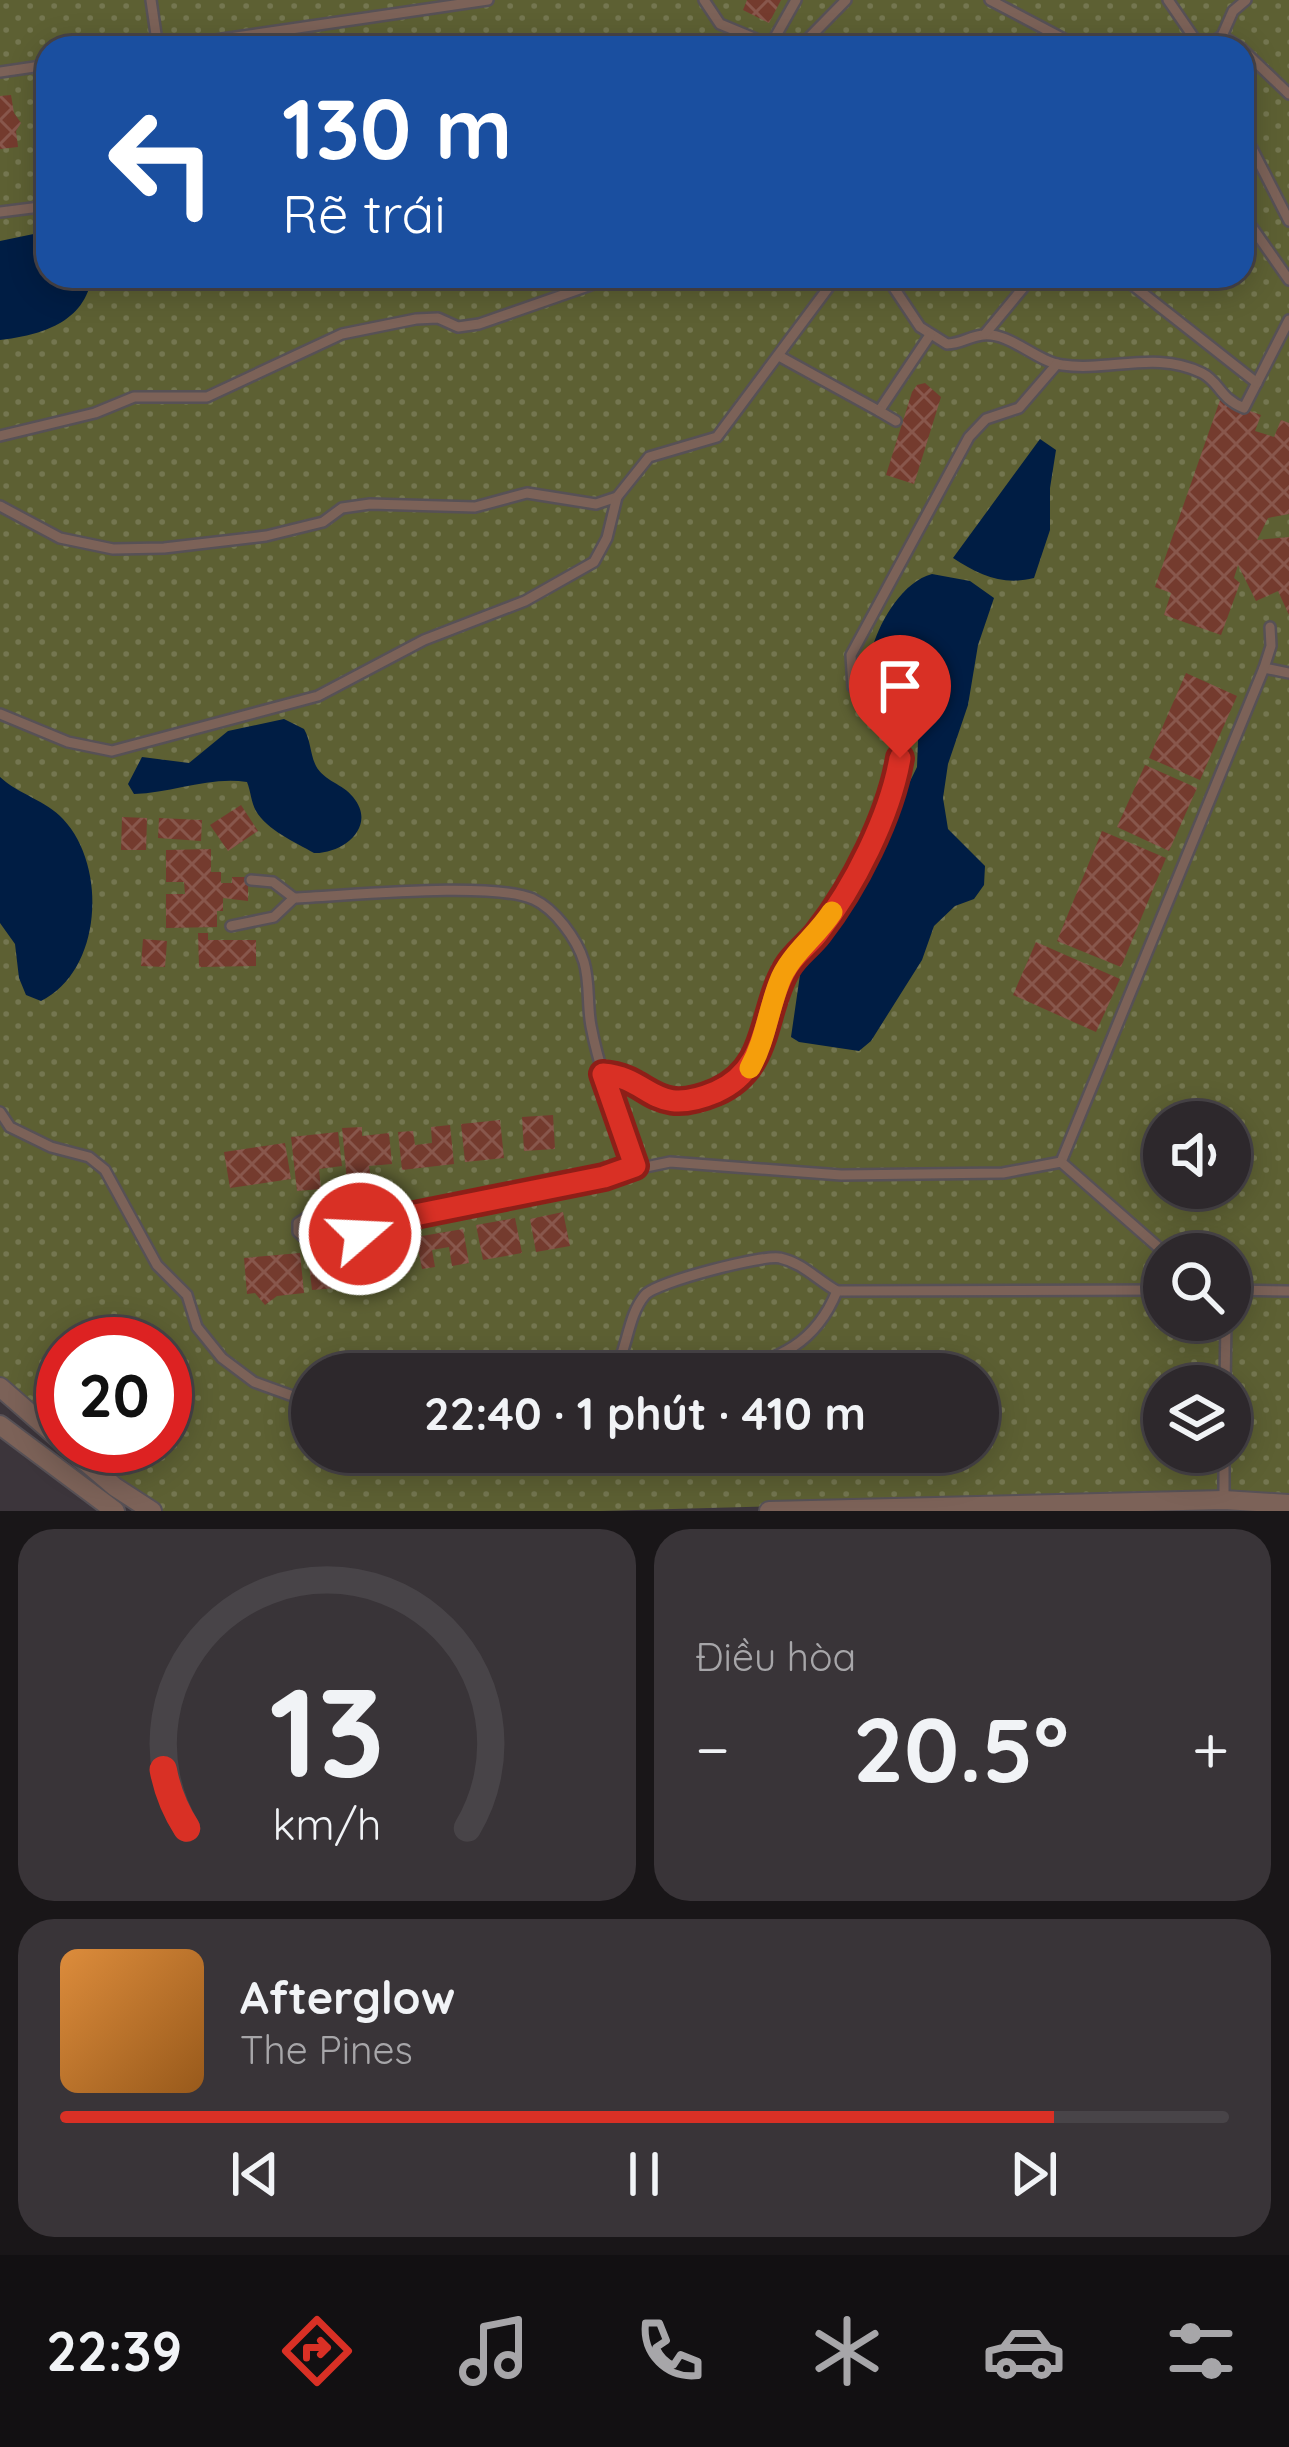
<!DOCTYPE html>
<html lang="vi">
<meta charset="utf-8">
<style>
:root{--surface:#2d282c;--page:#393438;--text:#f1f3f6;--muted:#a7a6a9;--line:#484448;--accent:#d93025}
body{margin:0;font-family:Quicksand,sans-serif;background:var(--page);color:var(--text);height:100vh;display:flex;flex-direction:column;font-size:45px;white-space:nowrap}
*{box-sizing:border-box;margin:0}
p{font-size:39px;color:var(--muted)}
.icon{flex:none;width:66px;height:66px;fill:none;stroke:currentColor;stroke-width:2;stroke-linecap:round;stroke-linejoin:round}
.map{position:relative;height:1511px;overflow:hidden}
.side{display:flex;flex-direction:column;gap:18px;padding:18px;background:#191618;flex:1}
.side>*{flex:none}
.hud{position:absolute;left:36px;top:36px;width:1218px;height:252px;border-radius:36px;box-shadow:0 6px 30px #0003,0 0 0 3px var(--line);background:#1a4fa0;color:#fff;overflow:hidden}
.fabs{position:absolute;left:1143px;top:1101px;display:grid;gap:24px}
.fabs a{display:grid;place-items:center;width:108px;height:108px;border-radius:50%;background:var(--surface);box-shadow:0 6px 30px #0003,0 0 0 3px var(--line);font-size:60px}
.speed{position:absolute;left:36px;top:1317px;display:flex;gap:24px;font-size:60px;font-weight:700;text-align:center}
.speed>*{display:grid;place-content:center;width:156px;height:156px;border-radius:50%;background:var(--surface);box-shadow:0 6px 30px #0003,0 0 0 3px var(--line);line-height:1}
.speed .limit{border:18px solid #d22;background:#fff;color:#111}
.pin{position:absolute;display:grid;place-items:center;width:102px;height:102px;color:#fff;margin:-123px -51px;border-radius:50% 50% 50% 0;rotate:-45deg;box-shadow:0 0 12px #0007}
.pin .icon{rotate:45deg}
.me{position:absolute;width:132px;margin:-66px;rotate:71deg;stroke-linejoin:round;filter:drop-shadow(0 0 9px #0008)}
.turn{display:flex;align-items:center;gap:42px;height:252px;padding:0 48px;font-size:54px}
.turn .icon{width:156px;height:156px;stroke-width:2.5}
.turn b{display:block;font-size:84px;line-height:102px}
.big{font-size:90px;font-weight:700;line-height:1.1}
.side .widget{flex:1;display:flex;flex-direction:column;justify-content:center;gap:18px;min-width:0;padding:0 42px;border-radius:36px;background:var(--page)}
.side .dial{align-items:center;gap:0}
.dial svg{height:312px;overflow:visible;fill:none;stroke:var(--line);stroke-width:7;stroke-linecap:round;text-anchor:middle}
.dial text{fill:var(--text);stroke:none}
.song{display:flex;align-items:center;gap:36px}
.cover{width:144px;height:144px;border-radius:18px;background:linear-gradient(135deg,hsl(30 70% 55%),hsl(30 70% 35%))}
.played{height:12px;border-radius:6px;background:linear-gradient(90deg,var(--accent) 85%,var(--line) 85%)}
.keys{display:flex;justify-content:space-around;direction:ltr}
.heat{display:flex;justify-content:space-between;align-items:center;font-size:66px;direction:ltr}
.side .tiles{flex:1;display:grid;gap:18px;grid-template-columns:1fr 1fr}
.widget:last-child{grid-column:span 2}
.trip{position:absolute;left:291px;top:1353px;width:708px;height:120px;border-radius:60px;background:var(--surface);box-shadow:0 6px 30px #0003,0 0 0 3px var(--line);font-weight:700;line-height:120px;text-align:center}
.menu{display:flex;height:192px;justify-content:space-around;align-items:center;background:#121012;color:var(--muted)}
.menu .icon{width:84px;height:84px}
.menu .selected{color:var(--accent)}
.menu b{font-size:54px;color:var(--text)}
.map>svg:first-child{display:block}
.grass{fill:url(#grass-dots);fill-rule:evenodd}
.water{fill:#001d44}
.building{fill:url(#building-cross-hatch)}
.lines{fill:none;stroke-linecap:round;stroke-linejoin:round}
.lane-casing{stroke:#575156;stroke-width:14}
.street-casing{stroke:#575156;stroke-width:22}
.lane{stroke:#7c6258;stroke-width:9}
.street{stroke:#7c6258;stroke-width:18}
.route-casing{stroke:#8d1f18;stroke-width:30}
.route{stroke:#d93025;stroke-width:21}
.slow{stroke:#f59e0b;stroke-width:21}
</style>
<div class="map">
<svg width="1289" height="1511" viewBox="0 0 1289 1511">
<defs>
<pattern id="grass-dots" width="8" height="8" patternUnits="userSpaceOnUse" patternTransform="scale(3)"><rect width="8" height="8" fill="#5d6033"/><path d="M2 2h.1M6 6h.1" fill="none" stroke="#747650" stroke-width="1.8" stroke-linecap="round"/></pattern>
<pattern id="building-cross-hatch" width="8" height="8" patternUnits="userSpaceOnUse" patternTransform="scale(3)"><rect width="8" height="8" fill="#743b2e"/><path d="M0 0l8 8M0 8l8-8" fill="none" stroke="#88574c"/></pattern>
</defs>
<rect width="100%" height="100%" fill="#3c353b"/>
<!-- grass -->
<path class="grass" d="M0,0H1289V1499L893,1503L600,1511H161L119,1483L75,1446H165V1344H63V1436L0,1380ZM48,48H1242V276H48ZM1164,1122H1230V1188H1164ZM1164,1254H1230V1320H1164ZM312,1374H978V1452H312ZM1164,1386H1230V1452H1164Z"/>
<!-- water -->
<g class="water">
<path d="M48,231V276H92C85,323 41,335 0,340V241Z"/>
<path d="M1040,439L1056,450L1050,488V530L1034,578C1003,586 979,575 953,558Z"/>
<path d="M932,574L970,581L994,598L978,645L968,705L948,764L943,798L948,829L985,866L984,885L974,899L955,906L934,926L922,960L871,1041L859,1051L799,1042L791,1037L801,968L840,925L917,767L919,716L913,693L905,677L873,646C881,619 904,581 932,574Z"/>
<path d="M284,719L304,729C311,741 310,754 316,766C324,781 343,784 353,797C378,827 342,854 314,853C295,842 267,830 256,811C251,802 251,792 247,782C210,776 172,793 134,794L128,784L142,757L189,763L228,731Z"/>
<path d="M0,777C18,794 47,801 63,819C108,867 102,971 41,1001L26,995L19,978L15,944L0,923Z"/>
</g>
<!-- building -->
<g class="building">
<path d="M747,0H781L769,23L743,10Z"/>
<path d="M11,95L14,113L21,123L16,131L18,147L0,149V96Z"/>
<path d="M925,383L941,397L914,484L886,475L912,392L917,385Z"/>
<path d="M1220,400L1261,415L1255,431L1274,437L1281,420L1289,423V514L1268,518L1257,540L1289,537V615L1278,591L1256,601L1238,565L1234,578L1240,583L1221,635L1164,615L1171,593L1155,587Z"/>
<path d="M1186,673L1237,696L1200,780L1149,758Z"/>
<path d="M1145,765L1197,788L1169,851L1117,827Z"/>
<path d="M241,805L258,831L228,851L210,825Z"/>
<path d="M122,817L147,818L146,850H121Z"/>
<path d="M159,818L202,820L201,841L158,838Z"/>
<path d="M1102,831L1166,858L1121,967L1057,941Z"/>
<path d="M211,849V872H221V883H232V877H248V901L223,898V911H217V927L166,928V894H185L184,882H166V850Z"/>
<path d="M198,933H208V940H256V966L199,967Z"/>
<path d="M143,939L167,941L165,967L141,966Z"/>
<path d="M1036,942L1120,979L1096,1032L1013,995Z"/>
<path d="M553,1115L555,1149L524,1151L522,1117Z"/>
<path d="M500,1120L504,1158L465,1162L461,1124Z"/>
<path d="M450,1125L454,1164L402,1170L398,1132L413,1131L415,1145L432,1143L431,1127Z"/>
<path d="M362,1127V1136L389,1133L392,1164L369,1166L371,1179L347,1181L342,1128Z"/>
<path d="M338,1132L342,1166L319,1169L321,1189L297,1191L291,1137Z"/>
<path d="M285,1143L291,1179L230,1188L224,1152Z"/>
<path d="M563,1212L570,1246L536,1252L530,1219Z"/>
<path d="M515,1218L522,1253L483,1260L476,1225Z"/>
<path d="M463,1229L469,1263L452,1266L449,1247L432,1250L435,1267L422,1269L416,1237Z"/>
<path d="M376,1240L378,1251L405,1246L410,1272L387,1276L388,1285L368,1288L360,1242Z"/>
<path d="M330,1245L331,1253L354,1250L357,1279L335,1282L336,1288L312,1290L307,1247Z"/>
<path d="M300,1253L304,1293L277,1296L265,1305L255,1293L247,1294L244,1258Z"/>
</g>
<g class="lines">
<!-- lane casing -->
<g class="lane-casing">
<g id="lane">
<path d="M151,0L158,48"/>
<path d="M704,0L720,24L778,48"/>
<path d="M990,0L1081,48"/>
<path d="M1168,0L1201,48"/>
<path d="M1222,36L1233,11L1246,0"/>
<path d="M161,48L488,0"/>
<path d="M769,48L796,0"/>
<path d="M799,48L846,0"/>
<path d="M1203,48L1222,36L1241,48"/>
<path d="M1242,49L1289,94"/>
<path d="M0,72L48,65"/>
<path d="M1242,129L1289,221"/>
<path d="M0,212L48,206"/>
<path d="M1242,213L1289,280"/>
<path d="M886,276L920,327L947,344C961,344 970,336 983,335C1010,332 1035,361 1062,365C1109,372 1156,350 1202,373C1220,382 1219,398 1244,408L1289,320"/>
<path d="M1121,276L1257,383"/>
<path d="M985,334L1033,276"/>
<path d="M779,356L879,411L930,335"/>
<path d="M879,411L896,421"/>
<path d="M0,436L95,413L134,397H207L342,334L416,319L438,318L458,327L479,324L617,276"/>
<path d="M0,506L60,538L113,549L164,548L266,536L323,522L342,508L370,504L475,507L527,493L596,504L617,497L649,457L717,437L837,276"/>
<path d="M1264,668L1289,673"/>
<path d="M0,714L68,742L112,751L318,696L424,640L525,601L594,562L607,538L617,497"/>
<path d="M251,880L273,882L294,898C346,896 490,881 533,899C555,909 577,939 584,962C590,982 587,1006 591,1026C600,1074 619,1120 635,1166"/>
<path d="M231,926L274,917L294,898"/>
<path d="M603,1074C652,1078 652,1119 715,1092C770,1068 761,1014 786,969C794,955 807,947 817,934C848,898 907,789 900,742C896,716 867,705 853,687L851,655L969,437L986,419L1019,408L1057,364"/>
<path d="M0,1112L10,1127L51,1147L89,1157L105,1170L157,1265L187,1295L197,1327L222,1358L254,1382L312,1403"/>
<path d="M1061,1162L1264,668L1271,646L1270,627"/>
<path d="M410,1216L388,1208L307,1217L298,1223V1232L310,1243C341,1241 384,1235 410,1216L670,1162L841,1175L1003,1173L1061,1162L1166,1254"/>
<path d="M1230,1290L1289,1291"/>
<path d="M613,1374C628,1350 627,1316 645,1295C656,1282 765,1254 780,1258C803,1263 817,1280 837,1291L1164,1290"/>
<path d="M727,1374C780,1357 815,1345 837,1291"/>
<path d="M1225,1386L1226,1320"/>
<path d="M1224,1500V1452"/>
</g>
</g>
<!-- street casing -->
<g class="street-casing">
<g id="street">
<path d="M0,1387L63,1442"/>
<path d="M0,1425L115,1511"/>
<path d="M67,1446L115,1487L152,1511"/>
<path d="M769,1511L1224,1500L1289,1504"/>
</g>
</g>
<!-- lane -->
<use href="#lane" class="lane"/>
<!-- street -->
<use href="#street" class="street"/>
</g>
<g class="lines">
<!-- route casing -->
<g class="route-casing">
<path id="route" d="M360,1234L396,1226L410,1216L604,1177L635,1166L603,1074C652,1078 652,1119 716,1092C771,1068 761,1012 787,968C795,954 808,946 818,933C854,887 890,816 900,758"/>
</g>
<!-- route -->
<use href="#route" class="route"/>
<!-- slow -->
<path class="slow" d="M750,1068C765,1041 768,1012 779,983C789,955 816,937 832,912"/>
</g>
</svg>
<div class="fabs">
<a><svg class="icon" aria-label="sound" viewBox="0 0 24 24"><path d="M4 9h4l5-4v14l-5-4H4zM17 9q2 3 0 6"/></svg></a>
<a><svg class="icon" aria-label="search" viewBox="0 0 24 24"><circle cx="10" cy="10" r="6"/><path d="M15 15l6 6"/></svg></a>
<a><svg class="icon" aria-label="layers" viewBox="0 0 24 24"><path d="M12 4l9 5-9 5-9-5zM3 14l9 5 9-5"/></svg></a>
</div>
<div class="speed"><div class="limit">20</div></div>
<div class="pin" style="left:900px;top:758px;background:#d93025"><svg class="icon" aria-label="arrive" viewBox="0 0 24 24"><path d="M6 21V4h12l-3 4 3 4H6"/></svg></div>
<svg class="me" style="left:360px;top:1234px" viewBox="-20 -20 40 40"><circle r="17" fill="#d93025" stroke="#fff" stroke-width="3"/><path d="M0-11L8 9 0 5-8 9z" fill="#fff"/></svg>
<div class="trip">22:40 · 1 phút · 410 m</div>
<div class="hud">
<div class="turn"><svg class="icon" aria-label="left" viewBox="0 0 24 24"><path d="M17 20v-9H6M10 6l-5 5 5 5"/></svg><div><b>130 m</b>Rẽ trái</div></div>
</div>
</div>
<section class="side">
<div class="tiles">
<div class="widget dial"><svg viewBox="0 0 100 80">
<path d="M14 69A42 42 0 1 1 86 69"/>
<path d="M14 69A42 42 0 0 1 8 54" stroke="#d93025"/>
<text x="50" y="56" font-size="32" font-weight="700">13</text>
<text x="50" y="72" font-size="11">km/h</text>
</svg></div>
<div class="widget"><p>Điều hòa</p>
<div class="heat"><a>−</a><b class="big">20.5°</b><a>+</a></div>
</div>
<div class="widget">
<div class="song"><i class="cover"></i><div><b>Afterglow</b><p>The Pines</p></div></div>
<div class="played"></div>
<div class="keys"><svg class="icon" aria-label="previous" viewBox="0 0 24 24"><path d="M18 5L8 12l10 7zM5 5v14"/></svg><svg class="icon" aria-label="pause" viewBox="0 0 24 24"><path d="M8 5v14M16 5v14"/></svg><svg class="icon" aria-label="next" viewBox="0 0 24 24"><path d="M6 5l10 7-10 7zM19 5v14"/></svg></div>
</div>
</div>
</section>
<nav class="menu">
<b>22:39</b>
<svg class="icon selected" aria-label="directions" viewBox="0 0 24 24"><path d="M12 3l9 9-9 9-9-9zM9 14v-3h6M13 9l2 2-2 2"/></svg>
<svg class="icon" aria-label="music" viewBox="0 0 24 24"><path d="M9 18V5l10-2v13"/><circle cx="6" cy="18" r="3"/><circle cx="16" cy="16" r="3"/></svg>
<svg class="icon" aria-label="phone" viewBox="0 0 24 24"><path d="M5 4h4l2 5-3 2q2 4 5 5l2-3 5 2v4C11 20 4 13 5 4z"/></svg>
<svg class="icon" aria-label="climate" viewBox="0 0 24 24"><path d="M12 3v18M4 7l16 10M4 17L20 7"/></svg>
<svg class="icon" aria-label="car" viewBox="0 0 24 24"><path d="M5 17H2v-5l4-1 3-4h7l3 4 3 1v5h-3M9 17h6M6 11h13"/><circle cx="7" cy="17" r="2"/><circle cx="17" cy="17" r="2"/></svg>
<svg class="icon" aria-label="filters" viewBox="0 0 24 24"><path d="M4 7h16M4 17h16"/><circle cx="9" cy="7" r="2"/><circle cx="15" cy="17" r="2"/></svg>
</nav>
